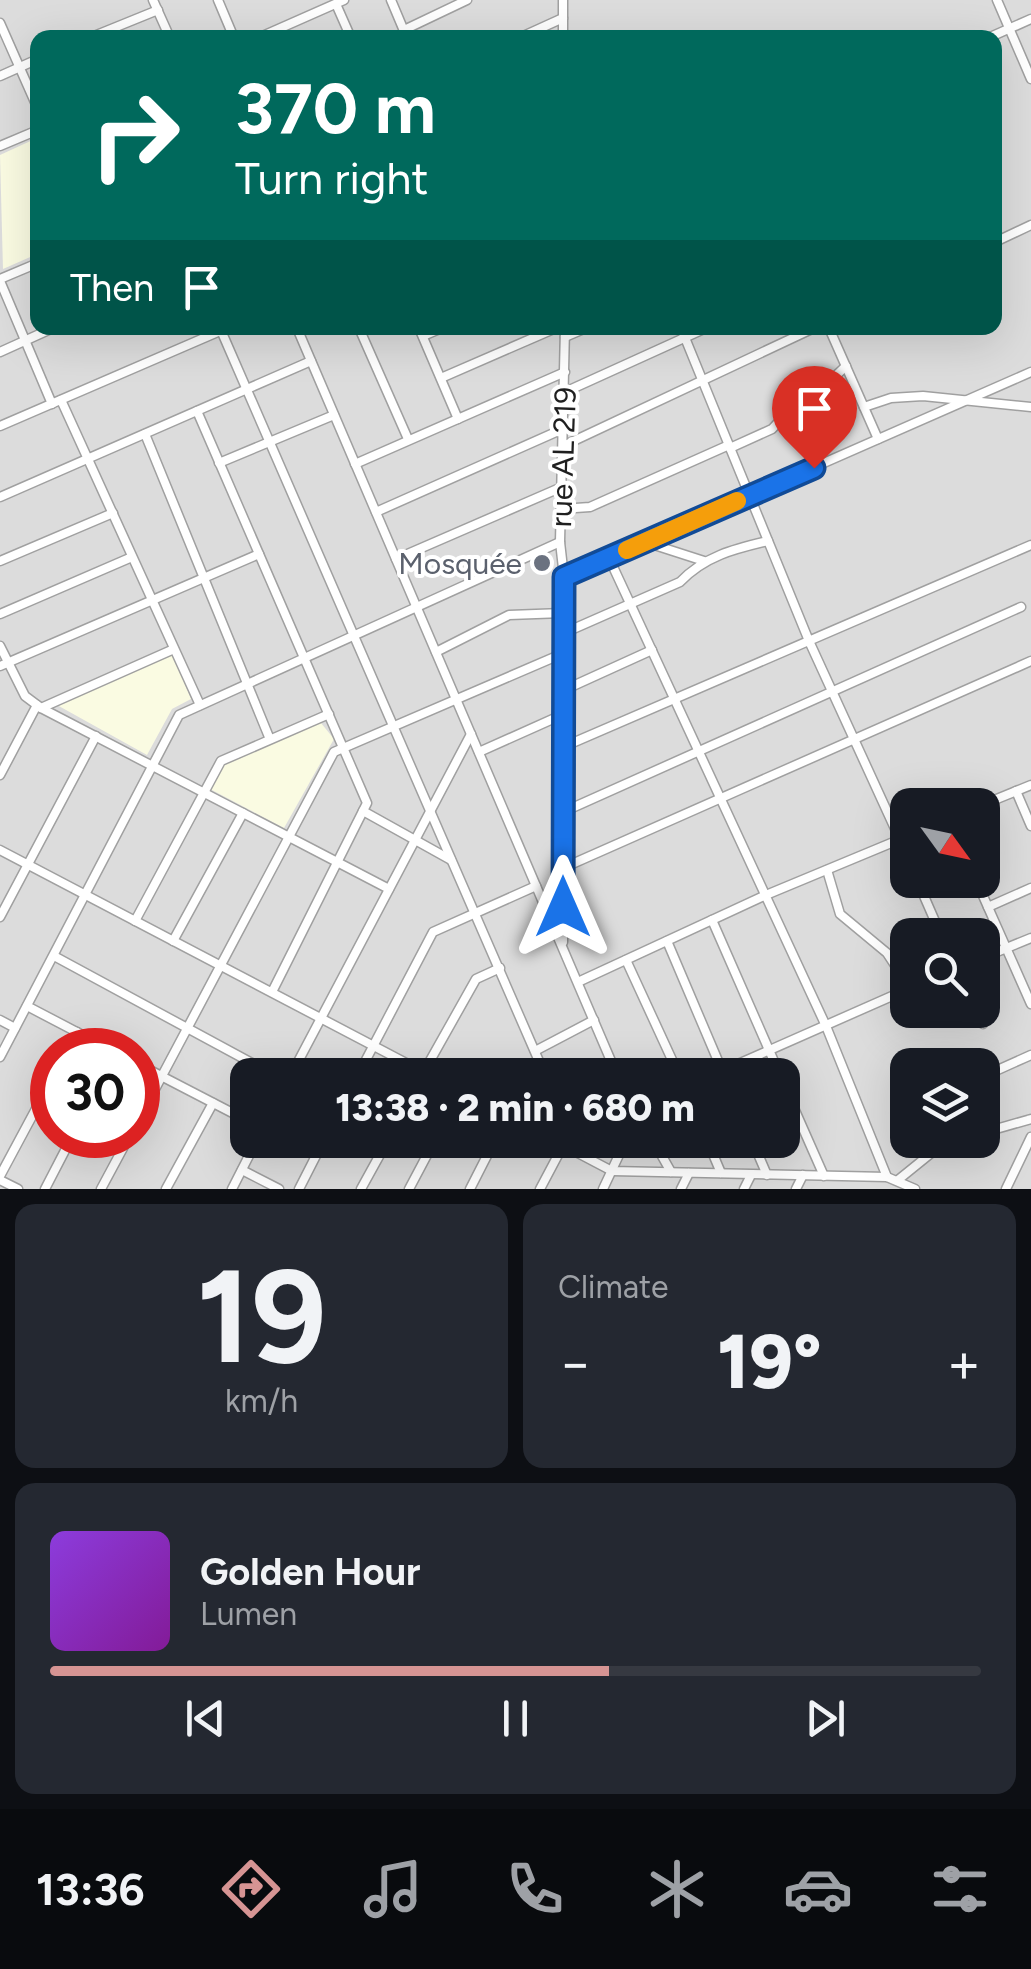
<!DOCTYPE html>
<meta charset="utf-8">
<style>
:root{--surface:#171b24;--page:#242831;--text:#f1f3f6;--muted:#9ea1a6;--line:#363941;--accent:#d69493}
body{margin:0;font-family:Figtree,sans-serif;background:var(--page);color:var(--text);height:100vh;display:flex;flex-direction:column;font-size:38px;white-space:nowrap}
*{box-sizing:border-box;margin:0}
p{font-size:32px;color:var(--muted)}
.icon{flex:none;width:55px;height:55px;fill:none;stroke:currentColor;stroke-width:2;stroke-linecap:round;stroke-linejoin:round}
.map{position:relative;height:1189px;overflow:hidden}
.side{display:flex;flex-direction:column;gap:15px;padding:15px;background:#0d0f14;flex:1}
.side>*{flex:none}
.hud{position:absolute;left:30px;top:30px;width:972px;height:305px;border-radius:20px;box-shadow:0 10px 40px #0002;background:#00695c;color:#fff;overflow:hidden}
.needle{width:65px;rotate:123deg}
.tools{position:absolute;left:890px;top:788px;display:grid;gap:20px}
.tools a{display:grid;place-items:center;width:110px;height:110px;border-radius:20px;background:var(--surface);box-shadow:0 10px 40px #0002;font-size:50px}
.speed{position:absolute;left:30px;top:1028px;display:flex;gap:20px;font-size:50px;font-weight:700;text-align:center}
.speed>*{display:grid;place-content:center;width:130px;height:130px;border-radius:50%;background:var(--surface);box-shadow:0 10px 40px #0002;line-height:1}
.speed .limit{border:15px solid #d22;background:#fff;color:#111}
.pin{position:absolute;display:grid;place-items:center;width:85px;height:85px;color:#fff;margin:-102px -42px;border-radius:50% 50% 50% 0;rotate:-45deg;box-shadow:0 0 10px #0007}
.pin .icon{rotate:45deg}
.me{position:absolute;width:110px;margin:-55px;rotate:0deg;stroke-linejoin:round;filter:drop-shadow(0 0 8px #0008)}
.turn{display:flex;align-items:center;gap:35px;height:210px;padding:0 40px;font-size:45px}
.turn .icon{width:130px;height:130px;stroke-width:2.5}
.turn b{display:block;font-size:70px;line-height:85px}
.then{display:flex;align-items:center;height:95px;padding:0 40px;background:#0003;gap:20px;font-size:38px}
.big{font-size:75px;font-weight:800;line-height:1.1}
.side .tile{flex:1;display:flex;flex-direction:column;justify-content:center;gap:15px;min-width:0;padding:0 35px;border-radius:20px;background:var(--page)}
.side .dial{align-items:center;gap:0}
.dial b{font-size:130px;line-height:1}
.song{display:flex;align-items:center;gap:30px}
.cover{width:120px;height:120px;border-radius:15px;background:linear-gradient(135deg,hsl(270 70% 55%),hsl(290 70% 35%))}
.played{height:10px;border-radius:5px;background:linear-gradient(90deg,var(--accent) 60%,var(--line) 60%)}
.keys{display:flex;justify-content:space-around;direction:ltr}
.heat{display:flex;justify-content:space-between;align-items:center;font-size:55px;direction:ltr}
.side .tiles{flex:1;display:grid;gap:15px;grid-template-columns:1fr 1fr}
.tile:last-child{grid-column:span 2}
.trip{position:absolute;left:230px;top:1058px;width:570px;height:100px;border-radius:20px;background:var(--surface);box-shadow:0 10px 40px #0002;font-weight:800;line-height:100px;text-align:center}
.tabs{display:flex;height:160px;justify-content:space-around;align-items:center;background:#090b0e;color:var(--muted)}
.tabs .icon{width:70px;height:70px}
.tabs .active{color:var(--accent)}
.tabs b{font-size:45px;color:var(--text)}
.map>svg:first-child{display:block}
.residential{fill:#dcdcdc;fill-rule:evenodd}
.education{fill:#fafbe2}
.lines{fill:none;stroke-linecap:round;stroke-linejoin:round}
.minor-casing{stroke:#a0a0a0;stroke-width:11}
.minor{stroke:#fff;stroke-width:8}
.route-casing{stroke:#114b97;stroke-width:25}
.route{stroke:#1a73e8;stroke-width:18}
.slow{stroke:#f59e0b;stroke-width:18}
.worship-dot{fill:#6b7280;stroke:#fff;stroke-width:4}
.labels{text-anchor:middle;dominant-baseline:central;stroke-width:8;stroke-linejoin:round;paint-order:stroke}
.street-label{font-size:30px;fill:#1f1f1f;stroke:#fff}
.worship-label{font-size:30px;fill:#5b616d;stroke:#fff;text-anchor:end}
</style>
<div class="map">
<svg width="1031" height="1189" viewBox="0 0 1031 1189">
<rect width="100%" height="100%" fill="#eeece6"/>
<!-- residential -->
<path class="residential" d="M0,0H1031V1189H0ZM38,38H995V328H38ZM908,805H982V880H908ZM908,935H982V1010H908ZM52,1050H138V1135H52ZM908,1065H982V1140H908ZM248,1075H782V1140H248Z"/>
<!-- education -->
<g class="education">
<path d="M37,138V254L3,269L0,155Z"/>
<path d="M173,655L191,699L172,709L147,755L57,705Z"/>
<path d="M321,723L334,739L284,828L210,789L223,761Z"/>
</g>
<g class="lines">
<!-- minor casing -->
<g class="minor-casing">
<g id="minor">
<path d="M153,0L170,38"/>
<path d="M218,0L234,38"/>
<path d="M391,0L407,38"/>
<path d="M563,0V38"/>
<path d="M997,0L1031,79"/>
<path d="M336,4L351,38"/>
<path d="M0,23L38,109"/>
<path d="M404,30L467,0"/>
<path d="M89,38L158,10"/>
<path d="M258,38L344,0"/>
<path d="M519,38L563,18"/>
<path d="M988,38L1031,19"/>
<path d="M0,76L38,59"/>
<path d="M0,146L38,130"/>
<path d="M995,242L1031,225"/>
<path d="M0,279L38,263"/>
<path d="M0,281L52,404"/>
<path d="M220,328L545,1075"/>
<path d="M297,328L617,1075"/>
<path d="M359,328L408,439"/>
<path d="M419,328L458,419"/>
<path d="M681,328L809,641L908,857"/>
<path d="M829,328L878,439"/>
<path d="M423,336L442,328"/>
<path d="M565,337L586,328"/>
<path d="M0,352L53,328"/>
<path d="M441,378L556,328"/>
<path d="M565,392L706,328"/>
<path d="M61,400L200,705"/>
<path d="M864,407L891,398L923,396L1031,407"/>
<path d="M197,411L367,803L272,992"/>
<path d="M0,426L227,328"/>
<path d="M145,434L269,737"/>
<path d="M565,445L814,328"/>
<path d="M730,448L772,429L804,395L826,385L846,366"/>
<path d="M219,463L334,415"/>
<path d="M355,464L565,372"/>
<path d="M0,497L311,361"/>
<path d="M561,509L590,507L729,445"/>
<path d="M376,512L565,428"/>
<path d="M645,542L704,561"/>
<path d="M609,558L826,1026L887,1177"/>
<path d="M396,559L562,487"/>
<path d="M0,561L113,513"/>
<path d="M564,577L1031,372"/>
<path d="M0,614L132,557"/>
<path d="M564,633L680,582C705,556 734,549 768,541"/>
<path d="M0,646L25,696L41,708L389,889"/>
<path d="M436,652L509,615L563,613"/>
<path d="M0,666L259,554"/>
<path d="M564,690L652,650"/>
<path d="M41,708L174,649"/>
<path d="M563,747L1031,545"/>
<path d="M479,752L564,714"/>
<path d="M0,775L37,705"/>
<path d="M1016,791L1031,826"/>
<path d="M982,805L1031,785"/>
<path d="M363,811L451,860"/>
<path d="M563,812L1021,607"/>
<path d="M0,850L429,1075"/>
<path d="M563,868L1031,661"/>
<path d="M827,870L840,914L887,953L908,985"/>
<path d="M917,880L941,935"/>
<path d="M976,880L1031,1004"/>
<path d="M988,907L1031,888"/>
<path d="M0,917L96,736"/>
<path d="M712,920L780,1075"/>
<path d="M135,921L221,761L329,714"/>
<path d="M173,941L243,813"/>
<path d="M667,941L724,1075"/>
<path d="M563,942L564,577L560,542L565,328"/>
<path d="M54,956L274,1075"/>
<path d="M982,958L1031,938"/>
<path d="M626,960L679,1075"/>
<path d="M578,982L766,895L908,836"/>
<path d="M27,1006L111,1050"/>
<path d="M977,1010L983,1024"/>
<path d="M0,1020L15,1028"/>
<path d="M68,1050L77,1032"/>
<path d="M535,1051L594,1020"/>
<path d="M0,1057L179,715L560,542"/>
<path d="M138,1064L248,1121"/>
<path d="M291,1075L471,734"/>
<path d="M358,1075L433,932L536,886"/>
<path d="M422,1075L476,979L500,968"/>
<path d="M713,1075L908,989"/>
<path d="M982,1077L1031,1055"/>
<path d="M782,1081L824,1176"/>
<path d="M138,1121L334,752L564,653"/>
<path d="M982,1133L1031,1119"/>
<path d="M553,1140L612,1171L887,1177L915,1189"/>
<path d="M653,1140L671,1172"/>
<path d="M707,1140L721,1173"/>
<path d="M752,1140L767,1175"/>
<path d="M242,1170L279,1189"/>
<path d="M0,1176L52,1079"/>
<path d="M0,1180L18,1189"/>
<path d="M898,1180L940,1146L960,1140"/>
<path d="M45,1189L73,1135"/>
<path d="M101,1189L130,1135"/>
<path d="M166,1189L213,1103"/>
<path d="M232,1189L257,1140"/>
<path d="M299,1189L324,1140"/>
<path d="M361,1189L388,1140"/>
<path d="M409,1189L435,1140"/>
<path d="M470,1189L495,1140"/>
<path d="M540,1189L566,1140"/>
<path d="M603,1189L626,1140"/>
<path d="M681,1189L689,1173"/>
<path d="M744,1189L751,1175"/>
<path d="M796,1189L803,1175"/>
<path d="M1006,1189L1031,1137"/>
</g>
</g>
<!-- minor -->
<use href="#minor" class="minor"/>
</g>
<g class="lines">
<!-- route casing -->
<g class="route-casing">
<path id="route" d="M563,907L564,577L814,468"/>
</g>
<!-- route -->
<use href="#route" class="route"/>
<!-- slow -->
<path class="slow" d="M627,550L737,501"/>
</g>
<!-- markers -->
<circle class="worship-dot" cx="542" cy="563" r="10"/>
<g class="labels">
<!-- street labels -->
<g class="street-label">
<text transform="translate(563 457) rotate(-88)">rue AL 219</text>
</g>
<!-- worship labels -->
<g class="worship-label">
<text x="522" y="563">Mosquée</text>
</g>
</g>
</svg>
<div class="tools">
<a><svg class="needle" viewBox="-14 -14 28 28"><path d="M0-13l5 13h-10z" fill="#e53935"/><path d="M0 13l5-13h-10z" fill="#9ea1a6"/></svg></a>
<a><svg class="icon" aria-label="search" viewBox="0 0 24 24"><circle cx="10" cy="10" r="6"/><path d="M15 15l6 6"/></svg></a>
<a><svg class="icon" aria-label="layers" viewBox="0 0 24 24"><path d="M12 4l9 5-9 5-9-5zM3 14l9 5 9-5"/></svg></a>
</div>
<div class="speed"><div class="limit">30</div></div>
<div class="pin" style="left:814px;top:468px;background:#d93025"><svg class="icon" aria-label="arrive" viewBox="0 0 24 24"><path d="M6 21V4h12l-3 4 3 4H6"/></svg></div>
<svg class="me" style="left:563px;top:907px" viewBox="-20 -20 40 40"><path d="M0-17L14 15 0 8-14 15z" fill="#1a73e8" stroke="#fff" stroke-width="4"/></svg>
<div class="trip">13:38 · 2 min · 680 m</div>
<div class="hud">
<div class="turn"><svg class="icon" aria-label="right" viewBox="0 0 24 24"><path d="M7 20v-9h11M14 6l5 5-5 5"/></svg><div><b>370 m</b>Turn right</div></div>
<div class="then">Then<svg class="icon" aria-label="arrive" viewBox="0 0 24 24"><path d="M6 21V4h12l-3 4 3 4H6"/></svg></div>
</div>
</div>
<section class="side">
<div class="tiles">
<div class="tile dial"><b>19</b><p>km/h</p></div>
<div class="tile"><p>Climate</p>
<div class="heat"><a>−</a><b class="big">19°</b><a>+</a></div>
</div>
<div class="tile">
<div class="song"><i class="cover"></i><div><b>Golden Hour</b><p>Lumen</p></div></div>
<div class="played"></div>
<div class="keys"><svg class="icon" aria-label="previous" viewBox="0 0 24 24"><path d="M18 5L8 12l10 7zM5 5v14"/></svg><svg class="icon" aria-label="pause" viewBox="0 0 24 24"><path d="M8 5v14M16 5v14"/></svg><svg class="icon" aria-label="next" viewBox="0 0 24 24"><path d="M6 5l10 7-10 7zM19 5v14"/></svg></div>
</div>
</div>
</section>
<nav class="tabs">
<b>13:36</b>
<svg class="icon active" aria-label="directions" viewBox="0 0 24 24"><path d="M12 3l9 9-9 9-9-9zM9 14v-3h6M13 9l2 2-2 2"/></svg>
<svg class="icon" aria-label="music" viewBox="0 0 24 24"><path d="M9 18V5l10-2v13"/><circle cx="6" cy="18" r="3"/><circle cx="16" cy="16" r="3"/></svg>
<svg class="icon" aria-label="phone" viewBox="0 0 24 24"><path d="M5 4h4l2 5-3 2q2 4 5 5l2-3 5 2v4C11 20 4 13 5 4z"/></svg>
<svg class="icon" aria-label="climate" viewBox="0 0 24 24"><path d="M12 3v18M4 7l16 10M4 17L20 7"/></svg>
<svg class="icon" aria-label="car" viewBox="0 0 24 24"><path d="M5 17H2v-5l4-1 3-4h7l3 4 3 1v5h-3M9 17h6M6 11h13"/><circle cx="7" cy="17" r="2"/><circle cx="17" cy="17" r="2"/></svg>
<svg class="icon" aria-label="filters" viewBox="0 0 24 24"><path d="M4 7h16M4 17h16"/><circle cx="9" cy="7" r="2"/><circle cx="15" cy="17" r="2"/></svg>
</nav>
